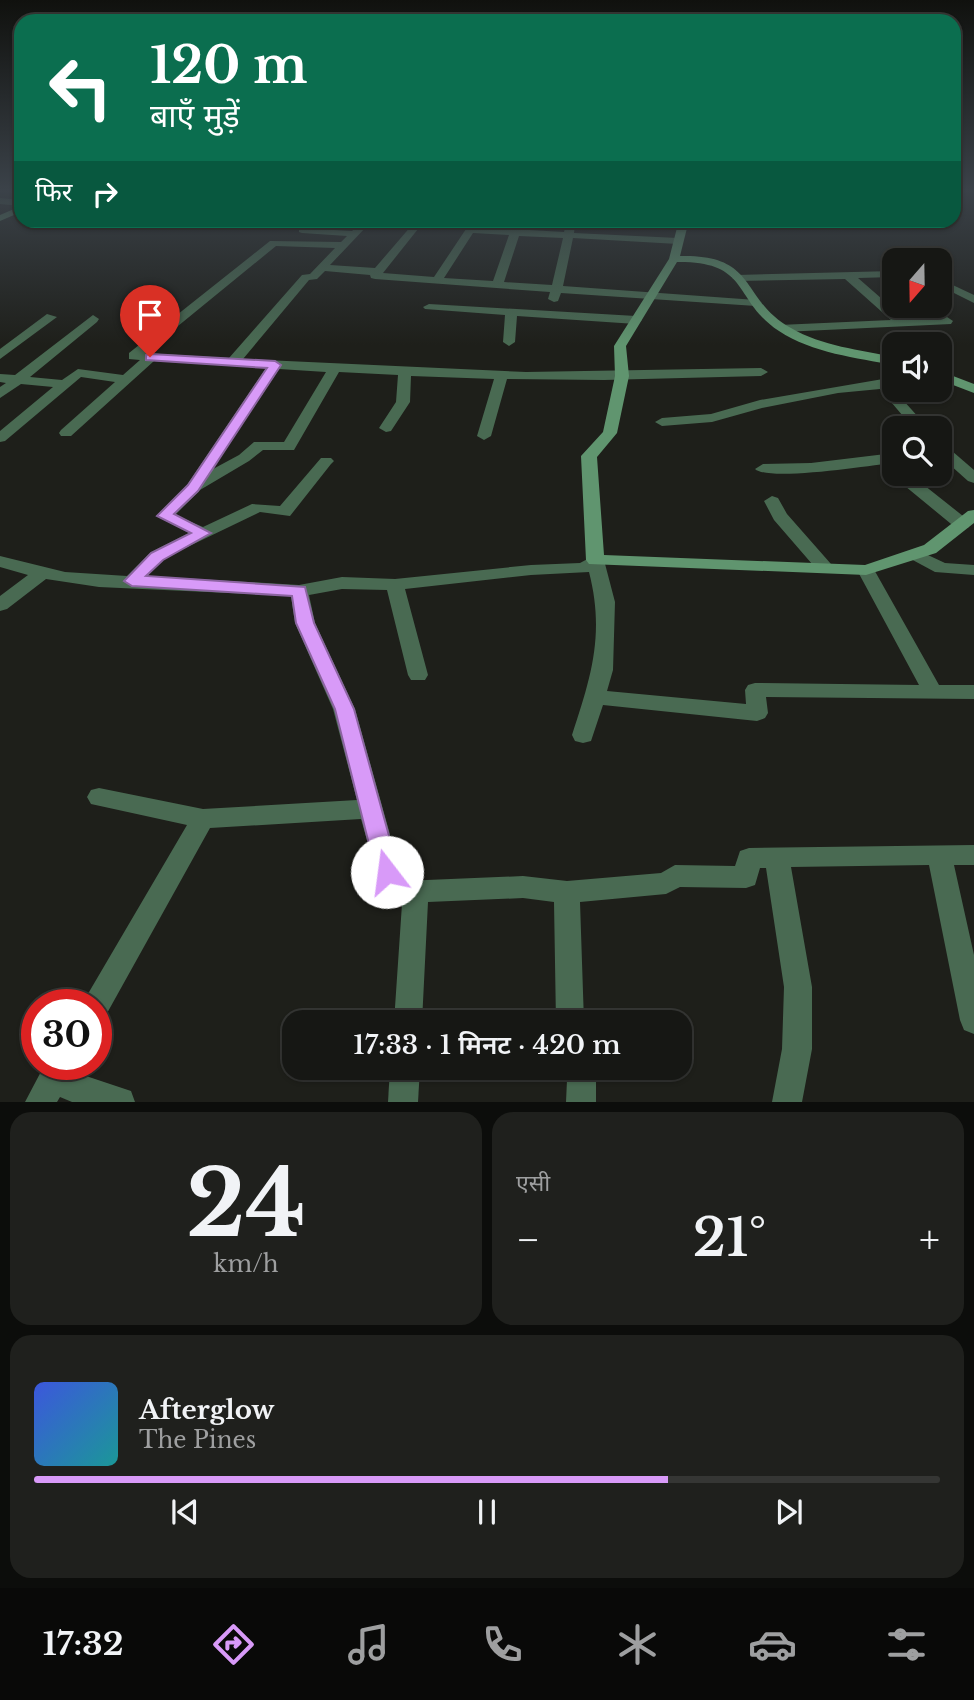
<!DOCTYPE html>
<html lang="hi">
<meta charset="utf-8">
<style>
:root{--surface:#161714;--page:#1f201d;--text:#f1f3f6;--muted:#9e9fa0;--line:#353634;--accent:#d89af8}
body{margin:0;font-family:"Libre Baskerville","Noto Sans Devanagari",serif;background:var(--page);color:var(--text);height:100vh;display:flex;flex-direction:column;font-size:26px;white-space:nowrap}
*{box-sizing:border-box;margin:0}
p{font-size:23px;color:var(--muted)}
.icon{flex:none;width:38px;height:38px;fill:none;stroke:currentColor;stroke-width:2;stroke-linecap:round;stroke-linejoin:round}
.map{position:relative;height:1102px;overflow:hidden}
.panel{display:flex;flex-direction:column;gap:10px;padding:10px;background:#0c0d0b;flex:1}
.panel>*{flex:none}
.top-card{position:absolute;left:14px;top:14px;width:947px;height:214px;border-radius:21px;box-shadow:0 2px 5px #0004,0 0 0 2px var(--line);background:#0b6e4f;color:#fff;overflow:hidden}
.needle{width:46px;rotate:200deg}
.buttons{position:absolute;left:882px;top:248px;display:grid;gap:14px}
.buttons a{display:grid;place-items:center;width:70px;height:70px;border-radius:14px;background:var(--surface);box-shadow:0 2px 5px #0004,0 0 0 2px var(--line);font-size:35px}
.speed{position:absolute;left:21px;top:989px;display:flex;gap:14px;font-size:35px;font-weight:700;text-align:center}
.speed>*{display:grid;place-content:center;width:91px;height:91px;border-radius:50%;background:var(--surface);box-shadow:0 2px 5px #0004,0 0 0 2px var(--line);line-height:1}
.speed .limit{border:10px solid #d22;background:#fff;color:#111}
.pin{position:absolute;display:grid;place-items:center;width:60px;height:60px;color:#fff;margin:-72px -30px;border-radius:50% 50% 50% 0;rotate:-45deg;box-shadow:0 0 7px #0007}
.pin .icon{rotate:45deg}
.me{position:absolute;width:77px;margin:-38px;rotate:345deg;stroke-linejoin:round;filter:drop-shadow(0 0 5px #0008)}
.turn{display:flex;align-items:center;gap:24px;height:147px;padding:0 21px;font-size:32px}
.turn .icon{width:91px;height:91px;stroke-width:2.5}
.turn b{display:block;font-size:49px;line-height:60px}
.then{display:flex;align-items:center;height:66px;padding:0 21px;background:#0003;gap:14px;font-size:26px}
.big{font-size:52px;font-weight:600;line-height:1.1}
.panel .tile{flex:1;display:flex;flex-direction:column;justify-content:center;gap:10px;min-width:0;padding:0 24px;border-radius:21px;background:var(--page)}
.panel .dial{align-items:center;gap:0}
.dial b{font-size:91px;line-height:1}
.song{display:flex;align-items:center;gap:21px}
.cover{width:84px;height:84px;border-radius:10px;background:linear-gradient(135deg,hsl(230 70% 55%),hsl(180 70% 35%))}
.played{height:7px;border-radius:4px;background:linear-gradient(90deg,var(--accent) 70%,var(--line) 70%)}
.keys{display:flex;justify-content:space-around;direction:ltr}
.heat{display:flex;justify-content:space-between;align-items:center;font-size:38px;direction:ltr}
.panel .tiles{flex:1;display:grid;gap:10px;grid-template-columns:1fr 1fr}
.tile:last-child{grid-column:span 2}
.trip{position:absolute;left:282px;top:1010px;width:410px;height:70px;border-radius:21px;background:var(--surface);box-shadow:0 2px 5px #0004,0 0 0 2px var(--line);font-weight:600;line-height:70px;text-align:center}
.tabs{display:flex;height:112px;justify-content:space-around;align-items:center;background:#090908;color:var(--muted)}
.tabs .icon{width:49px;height:49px}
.tabs .on{color:var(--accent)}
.tabs b{font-size:32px;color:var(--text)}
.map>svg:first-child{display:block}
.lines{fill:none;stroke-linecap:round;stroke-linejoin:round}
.street{fill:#496a52;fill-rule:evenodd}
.secondary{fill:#60956f;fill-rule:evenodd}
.route{fill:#d89af8;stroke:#8c64a1;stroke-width:2}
</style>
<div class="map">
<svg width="974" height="1102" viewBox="0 0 974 1102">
<rect width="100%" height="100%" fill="#1e1f1a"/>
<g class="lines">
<!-- street -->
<g class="street">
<path d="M0,198L21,200V206L0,204Z"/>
<path d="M472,220H480L477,227L564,232L566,224L572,220L686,222L688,224L683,227L575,223L574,233L678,238L683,241L678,244L573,238L563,286L756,300L762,303L756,306L561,293L558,301L554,302L548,299L550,292L375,279L371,278L370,275L325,271L317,279L309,280L243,359L526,372L761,368L768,372L761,376L604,380L507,379L491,436L484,440L477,436L494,379L411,376L410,402L391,431L386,432L379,428L396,402L398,375L339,372L294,450H263L249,461L200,490L175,515L203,527L252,504L280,506L321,458H331L334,461L331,464L290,516L260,512L177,552L163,560L147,576L299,585L342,577L395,579L531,565L580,563L595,555L604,560L615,602L613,670L607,691L746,704L745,690L748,685L755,683L919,685L857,570L866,565L872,566L939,685H974V699L766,697L768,713L765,718L757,721L603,705L591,741L583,743L575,741L572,735C591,677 605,634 589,572L531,575L405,589L428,675L425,680H411L408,675L387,590L342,589L309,595L315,623L355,709L403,881L523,876L567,881L661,873L675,865L735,866L740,851L749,848L974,845V865H954L974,955V1034L964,1030L960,1020L929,865L791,867L812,987V1049L802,1102H772L782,1049L784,987L766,868H760L755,885L746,888L680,887L666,894L580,902L584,1022H556L554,902L523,898L428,902L422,1022H394L402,904L384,901L361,819L210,828L106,1015L96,1018V1004H82L187,825L91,804L87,797L91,790L99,788L203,809L357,800L333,709L295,623L291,596L99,587L46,579L7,609L0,611V596L28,575L0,567V556L65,572L127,576L151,552L189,533L156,516L187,485L266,368L154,361L71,436H61L59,433L61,430L115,382L81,377L5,441L0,442V431L53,387L21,384L0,398V387L6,383L0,382V374L15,375L93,315L99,319L97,322L30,377L62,380L78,369L123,375L140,360L129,359V353L270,241L341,242L347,236L302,233L299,232V228L352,231L362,221H368V225L330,265L375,268L412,225H418V229L383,273L434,277ZM473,233L509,235L493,281L444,278ZM519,236L563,238L552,285L504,282ZM276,246L335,248L310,274L302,275L229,358L145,353ZM279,369L326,372L284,442H254L239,455L213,469Z"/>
<path d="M899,257L906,261H894Z"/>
<path d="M894,271V277L858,278L905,319L947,317L953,321L951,324L783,332L777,328L779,325L891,320L845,279L737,281L732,278L737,275Z"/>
<path d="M940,279L974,295V303L940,286Z"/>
<path d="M429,304L636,316L642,320L636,324L517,316L515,342L509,346L503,342L505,315L425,309L423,307Z"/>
<path d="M47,314L57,317L0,359V349Z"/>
<path d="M883,379H894V390L929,429H914L880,389L838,393L762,408L712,422L662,426L655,422L662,418L711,414L760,400Z"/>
<path d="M940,443L945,445L974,470V483L968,481L940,456Z"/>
<path d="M894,453V463C871,465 769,482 755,469L763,464L811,463Z"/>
<path d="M894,471V474H910L968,520L970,524L968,528H956L894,477L892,474Z"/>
<path d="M772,496L778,498L787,514L831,564L834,568L831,572H819L774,520L764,501Z"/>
<path d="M915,549L945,563L974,565V575L935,572L909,558L906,554Z"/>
<path d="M45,1064H77L74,1072L131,1091L135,1102H72L60,1097L57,1102H25Z"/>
<path d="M390,1068H420L418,1102H388Z"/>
<path d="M559,1068H596V1102H566L567,1080L563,1079Z"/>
</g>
<!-- secondary -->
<g class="secondary">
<path d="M21,206V212L0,221V215Z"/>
<path d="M679,220H689L680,256C759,254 739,299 791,328C822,346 860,350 894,357V365C857,358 812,353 779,331C732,300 751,261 677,262L626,346L629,376L617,433L597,457L604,555L865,565L924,545L968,511L974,510V523L936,553L866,575L589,564L586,560L581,456L603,432L615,376L614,346L669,259Z"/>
<path d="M940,371L974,384V393L940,380Z"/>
</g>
</g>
<!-- sky -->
<linearGradient id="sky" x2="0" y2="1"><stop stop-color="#10110e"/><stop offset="0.55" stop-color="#3b4249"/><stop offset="1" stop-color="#3b4249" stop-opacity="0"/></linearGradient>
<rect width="974" height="345" fill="url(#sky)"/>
<!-- route -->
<path class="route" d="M150,354L275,361L281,365L198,491L174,514L211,533L163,560L146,576L305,587L314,623L354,709L399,872L395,879L387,882L379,879L376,872L335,709L296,623L292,596L132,586L124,581L151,553L191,533L157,516L188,485L267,368L146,360V355Z"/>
</svg>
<div class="buttons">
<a><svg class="needle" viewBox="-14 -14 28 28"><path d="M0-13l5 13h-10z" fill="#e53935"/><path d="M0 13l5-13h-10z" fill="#9e9fa0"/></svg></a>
<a><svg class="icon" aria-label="sound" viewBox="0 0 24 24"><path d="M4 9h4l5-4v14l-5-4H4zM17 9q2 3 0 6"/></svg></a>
<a><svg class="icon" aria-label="search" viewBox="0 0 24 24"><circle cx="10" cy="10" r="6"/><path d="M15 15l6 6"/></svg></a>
</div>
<div class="speed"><div class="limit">30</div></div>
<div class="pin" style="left:150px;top:357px;background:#d93025"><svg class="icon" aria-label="arrive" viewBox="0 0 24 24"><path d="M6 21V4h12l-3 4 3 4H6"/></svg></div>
<svg class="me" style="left:387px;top:872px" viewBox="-20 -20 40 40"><circle r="19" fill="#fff"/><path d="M0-13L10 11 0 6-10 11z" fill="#d89af8"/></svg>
<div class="trip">17:33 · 1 मिनट · 420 m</div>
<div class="top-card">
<div class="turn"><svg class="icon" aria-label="left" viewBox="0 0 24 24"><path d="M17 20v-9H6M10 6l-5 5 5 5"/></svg><div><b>120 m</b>बाएँ मुड़ें</div></div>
<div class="then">फिर<svg class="icon" aria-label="right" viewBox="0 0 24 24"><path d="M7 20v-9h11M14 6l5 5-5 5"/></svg></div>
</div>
</div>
<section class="panel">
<div class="tiles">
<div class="tile dial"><b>24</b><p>km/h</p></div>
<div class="tile"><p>एसी</p>
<div class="heat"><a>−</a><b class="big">21°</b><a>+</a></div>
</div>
<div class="tile">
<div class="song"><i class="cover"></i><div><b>Afterglow</b><p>The Pines</p></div></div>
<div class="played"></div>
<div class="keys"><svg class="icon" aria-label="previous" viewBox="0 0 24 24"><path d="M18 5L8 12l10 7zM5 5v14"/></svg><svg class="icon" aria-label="pause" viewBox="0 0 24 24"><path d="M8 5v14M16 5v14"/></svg><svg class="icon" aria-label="next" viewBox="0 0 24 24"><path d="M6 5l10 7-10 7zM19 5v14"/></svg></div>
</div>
</div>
</section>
<nav class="tabs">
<b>17:32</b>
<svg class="icon on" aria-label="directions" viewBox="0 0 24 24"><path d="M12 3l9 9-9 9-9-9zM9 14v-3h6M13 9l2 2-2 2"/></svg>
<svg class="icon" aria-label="music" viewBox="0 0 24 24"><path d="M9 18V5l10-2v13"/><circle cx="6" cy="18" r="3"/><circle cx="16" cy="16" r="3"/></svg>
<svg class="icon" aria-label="phone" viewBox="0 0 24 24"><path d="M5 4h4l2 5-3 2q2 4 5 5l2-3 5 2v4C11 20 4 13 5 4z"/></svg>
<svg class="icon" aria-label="climate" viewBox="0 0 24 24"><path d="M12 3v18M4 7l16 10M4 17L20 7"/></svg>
<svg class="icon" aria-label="car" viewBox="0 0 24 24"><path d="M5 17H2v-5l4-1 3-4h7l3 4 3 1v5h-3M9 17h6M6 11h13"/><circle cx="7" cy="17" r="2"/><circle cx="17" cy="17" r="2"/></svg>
<svg class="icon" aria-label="filters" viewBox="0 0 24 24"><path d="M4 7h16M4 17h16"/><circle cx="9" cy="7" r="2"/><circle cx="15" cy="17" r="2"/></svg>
</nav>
